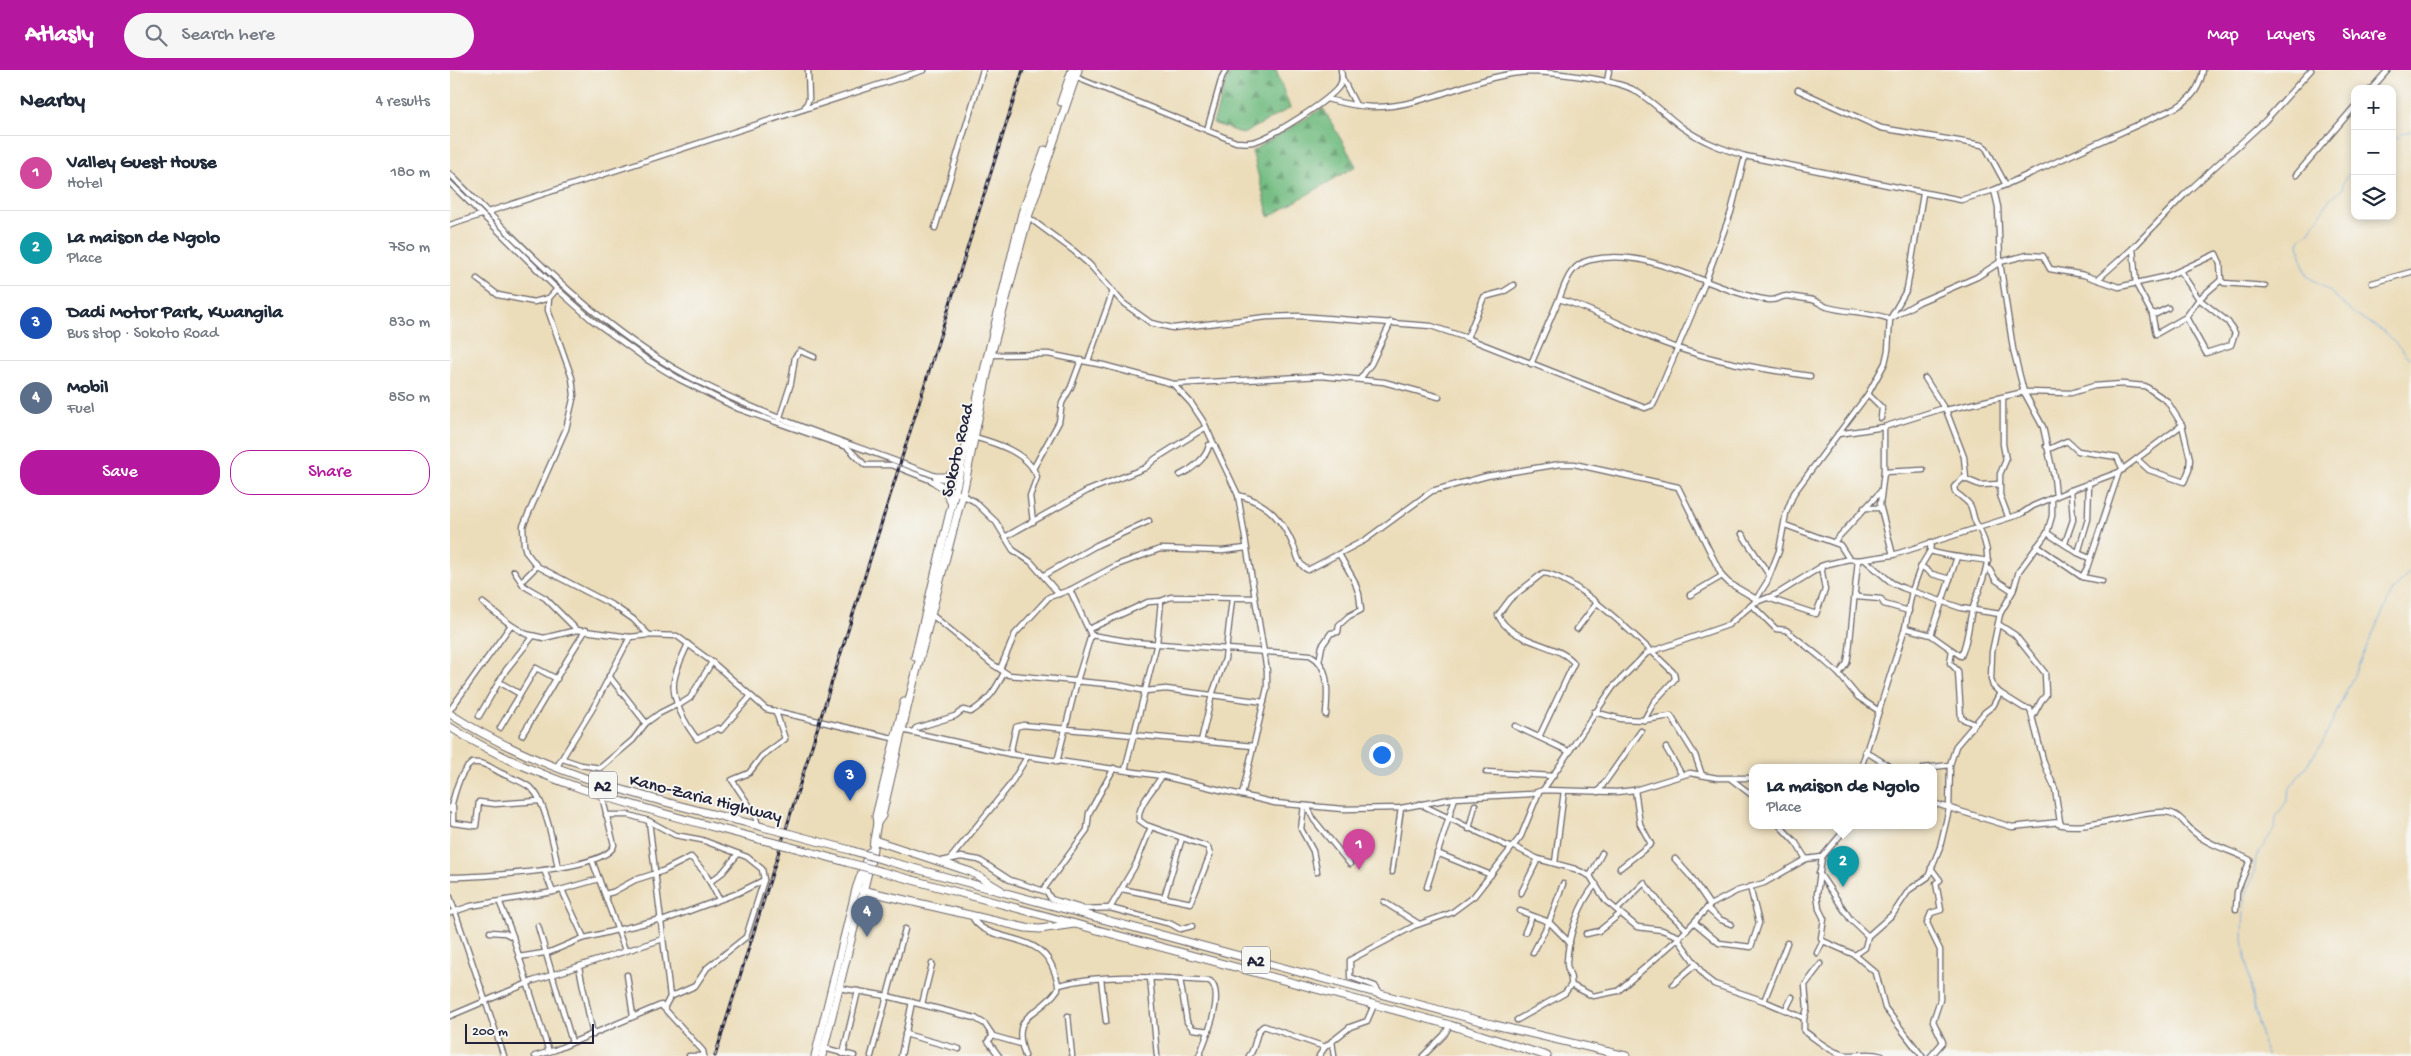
<!DOCTYPE html>
<meta charset="utf-8">
<style>
body{margin:0;font-family:"Gochi Hand",sans-serif;background:#f6f6f7;color:#1f2937}
.controls{position:absolute;right:15px;top:15px;display:grid;overflow:hidden;border-radius:10px;box-shadow:0 2px 8px #0003}
.controls button{width:45px;height:45px;display:grid;place-items:center;padding:0;border:0;border-bottom:1px solid #e0e1e3;background:#fff;color:#1f2937;font:25px sans-serif}
.scale{position:absolute;left:15px;bottom:12px;width:129px;box-sizing:border-box;padding-left:5px;border:2px solid #22223b;border-top:0;font-size:14px;line-height:18px;white-space:nowrap;color:#22223b;-webkit-text-stroke:4px #f6f6f2;paint-order:stroke}
.you{position:absolute;left:931px;top:684px;width:18px;height:18px;margin:-12px;border:4px solid #fff;border-radius:50%;background:#1a73e8;box-shadow:0 0 0 8px #1a73e833}
.badge{display:grid;place-items:center;width:32px;height:32px;border-radius:50%;background:#b5179e;color:#fff;font-size:16px;font-weight:700}
.pin{position:absolute;translate:-50% -41px;filter:drop-shadow(0 1px 2px #0008)}
.pin::after{content:'';position:absolute;top:26px;width:18px;height:15px;background:inherit;clip-path:polygon(0 0,100% 0,50% 100%)}
.popup{position:absolute;left:1299px;top:694px;width:188px;height:65px;box-sizing:border-box;display:grid;place-content:center;border-radius:10px;background:#fff;filter:drop-shadow(0 1px 4px #0005);font-size:16px;white-space:nowrap;color:#747a83}
.popup b{font-size:19px;color:#1f2937}
.popup::after{content:'';position:absolute;left:50%;top:100%;margin-left:-10px;border:10px solid transparent;border-top-color:#fff}
.list{margin:0;padding:0;list-style:none}
h2{display:flex;justify-content:space-between;align-items:center;height:65px;margin:0;padding:0 20px;font-size:21px}
h2 small{font-size:16px;font-weight:400;color:#747a83}
.list li{display:grid;grid-template-columns:32px 1fr auto;gap:15px;align-items:center;box-sizing:border-box;height:75px;padding:0 20px;border-top:1px solid #e0e1e3}
.list b{display:block;font-size:19px;white-space:nowrap}
.list p{margin:0;font-size:16px;white-space:nowrap;color:#747a83}
.list em{font-size:16px;font-style:normal;color:#747a83}
.actions{display:flex;gap:10px;padding:15px 20px}
.actions a{flex:1;padding:11px 0;border:1px solid #b5179e;border-radius:20px;text-align:center;font-size:18px;color:#b5179e}
.actions .main{background:#b5179e;color:#fff}
.icon{flex:none;width:28px;height:28px;fill:none;stroke:currentColor;stroke-width:2;stroke-linecap:round;stroke-linejoin:round}
.map{position:relative;flex:none;width:1961px;height:986px;overflow:hidden}
header{display:flex;align-items:center;gap:30px;box-sizing:border-box;height:70px;padding:0 25px;background:#b5179e;color:#fff}
header strong{font-size:24px}
nav{display:flex;gap:28px;margin-inline-start:auto;font-size:18px}
.search{width:350px;height:45px;background:#f6f6f7;display:flex;align-items:center;gap:12px;box-sizing:border-box;padding:0 18px;border-radius:28px;color:#747a83;font-size:19px}
main{display:flex}
aside{flex:1;background:#fff}
.map>svg:first-child{display:block}
.forest{fill:url(#forest-firs);stroke:#4b705f}
.lines{fill:none;stroke-linecap:round;stroke-linejoin:round}
.stream{stroke:#71ace2;stroke-width:1}
.minor-casing{stroke:#696367;stroke-width:7}
.primary-casing{stroke:#696367;stroke-width:9}
.trunk-casing{stroke:#696367;stroke-width:9}
.minor{stroke:#fff;stroke-width:4.5}
.primary{stroke:#fff;stroke-width:7}
.trunk{stroke:#fff;stroke-width:7}
.rail-casing{stroke:#22223b;stroke-width:3}
.rail{stroke:#f6f6f2;stroke-width:1;stroke-dasharray:4;stroke-linecap:butt}
.trunk-bridge-casing{stroke:#696367;stroke-width:9;stroke-linecap:butt}
.trunk-bridge{stroke:#fff;stroke-width:7}
.labels{text-anchor:middle;stroke-width:4;stroke-linejoin:round;paint-order:stroke}
.shield{fill:#f6f6f2;stroke:#626272;stroke-width:1}
.shield-label{font-size:16px;font-weight:bold;fill:#22223b}
.street-label{font-size:18px;fill:#22223b;stroke:#f6f6f2}
</style>
<header>
<strong>Atlasly</strong>
<div class="search"><svg class="icon" aria-label="search" viewBox="0 0 24 24"><circle cx="10" cy="10" r="6"/><path d="M15 15l6 6"/></svg>Search here</div>
<nav><a>Map</a><a>Layers</a><a>Share</a></nav>
</header>
<main>
<aside>
<h2>Nearby<small>4 results</small></h2>
<ul class="list">
<li><span class="badge" style="background:#d1479c">1</span><div><b>Valley Guest House</b><p>Hotel</p></div><em>180 m</em></li>
<li><span class="badge" style="background:#0f9aa8">2</span><div><b>La maison de Ngolo</b><p>Place</p></div><em>750 m</em></li>
<li><span class="badge" style="background:#1a4fb4">3</span><div><b>Dadi Motor Park, Kwangila</b><p>Bus stop · Sokoto Road</p></div><em>830 m</em></li>
<li><span class="badge" style="background:#5c6f8a">4</span><div><b>Mobil</b><p>Fuel</p></div><em>850 m</em></li>
</ul>
<div class="actions"><a class="main">Save</a><a>Share</a></div>
</aside>
<div class="map">
<svg width="1961" height="986" viewBox="0 0 1961 986">
<defs>
<pattern id="forest-firs" width="22" height="20" patternUnits="userSpaceOnUse" patternTransform="scale(1.25)"><rect width="22" height="20" fill="#74bd83"/><path d="M5 1l3.5 6h-7zM16 11l3.5 6h-7z" fill="#5f996c"/></pattern>
</defs>
<rect width="100%" height="100%" fill="#f6f6f2"/>
<filter id="ink" filterUnits="userSpaceOnUse"><feTurbulence type="fractalNoise" baseFrequency=".02" numOctaves="2"/><feDisplacementMap in="SourceGraphic" scale="10" xChannelSelector="R" yChannelSelector="G"/><feConvolveMatrix kernelMatrix="1 2 1 2 8 2 1 2 1" color-interpolation-filters="sRGB"/></filter>
<filter id="wash" filterUnits="userSpaceOnUse"><feTurbulence type="fractalNoise" baseFrequency=".0096" numOctaves="4" result="noise"/><feDisplacementMap in="SourceGraphic" scale="20" xChannelSelector="R" yChannelSelector="G"/><feGaussianBlur stdDeviation="1.12" result="paint"/><feColorMatrix in="noise" values="0 0 0 0 0 0 0 0 0 0 0 0 0 0 0 0 0 1.4 0 .05"/><feComposite in="paint" operator="in"/></filter>
<g filter="url(#wash)">
<rect width="100%" height="100%" fill="#ecddba"/>
<g class="forest">
<path d="M780,0H826L840,38L793,64L763,53Z"/>
<path d="M873,38L906,96L819,147L802,81Z"/>
</g>
<g class="lines">
<g class="stream">
<path d="M1942,68H1949L1953,63L1961,61"/>
<path d="M1905,100C1898,106 1891,109 1893,119L1880,128L1860,162L1852,167L1849,173L1852,192L1857,206L1876,218L1904,244L1935,262L1961,289"/>
<path d="M1817,986L1803,934L1793,869L1794,830L1804,804L1806,787L1825,758L1826,747L1837,731L1840,718L1872,674L1942,522L1961,500"/>
</g>
</g>
</g>
<g filter="url(#ink)">
<g class="lines">
<g class="minor-casing">
<g id="minor">
<path d="M625,7L786,72C791,72 797,73 802,72C819,69 881,30 890,15C893,10 892,6 891,0"/>
<path d="M892,8L906,35"/>
<path d="M1157,12L1159,0"/>
<path d="M1921,19L1938,0"/>
<path d="M1348,20L1431,58L1532,75L1536,78L1556,115"/>
<path d="M877,29C891,33 906,36 922,37C978,38 1028,2 1085,2C1108,3 1161,9 1182,19C1201,29 1216,46 1233,58C1253,72 1273,79 1295,86L1511,130L1544,120L1727,37C1742,28 1750,18 1753,0"/>
<path d="M354,39L359,29L358,0"/>
<path d="M757,60L772,7L776,0"/>
<path d="M0,104C74,178 145,256 238,306C324,353 419,378 508,415"/>
<path d="M1846,105L1905,36"/>
<path d="M0,113L107,219L142,250L196,289L229,309L289,339L397,377L415,395H442L485,412L524,431L546,452L563,480L581,492L609,524"/>
<path d="M1544,120L1548,137L1550,192L1563,279L1574,322L1593,357L1604,407L1606,426"/>
<path d="M38,142L474,0"/>
<path d="M578,147L624,181L640,195L673,233L701,253L723,258L817,247L849,246L981,256L1017,268L1195,338L1203,335L1206,329L1255,213L1281,142L1295,86"/>
<path d="M0,155L31,145"/>
<path d="M485,158L533,0"/>
<path d="M1683,178L1686,214L1701,242L1706,244L1718,238"/>
<path d="M1730,201L1749,229L1736,247L1756,283L1781,275L1785,263L1778,252L1749,229L1771,210"/>
<path d="M27,209L48,225L84,232L99,228"/>
<path d="M1648,209L1683,178L1734,125L1815,51L1861,0"/>
<path d="M1922,213L1961,202"/>
<path d="M107,219L99,228L98,240L122,308L124,325L116,359L73,456L74,475L76,482L87,496L164,536L183,549L199,565"/>
<path d="M1109,229C1116,212 1120,195 1140,190C1203,176 1258,221 1319,230C1326,231 1331,226 1337,226C1344,227 1357,229 1363,230C1368,232 1372,235 1377,237C1397,243 1420,241 1440,249L1469,232L1527,207L1550,192L1578,185L1593,186L1600,199L1634,205L1669,217L1718,206L1766,184L1770,193L1771,210L1774,213L1815,216"/>
<path d="M1702,244L1706,264L1736,247"/>
<path d="M1017,268L1034,227L1053,222L1064,215"/>
<path d="M541,285L598,284L653,295L723,314L741,333L753,351L788,425L817,601V618L792,725"/>
<path d="M638,291L663,221"/>
<path d="M1081,294L1109,229C1147,240 1182,262 1219,275C1265,292 1312,299 1360,306"/>
<path d="M1475,308L1494,338"/>
<path d="M910,309L921,294L941,252"/>
<path d="M723,314L871,306L934,312L989,327"/>
<path d="M1418,324L1432,338L1431,348"/>
<path d="M1553,328V374L1556,390L1550,404V425L1558,446"/>
<path d="M1496,340L1514,387L1516,409"/>
<path d="M329,350L341,313L345,287L350,281L364,287"/>
<path d="M1434,357V402L1430,435L1443,485"/>
<path d="M1388,364L1434,357L1494,338L1496,340L1574,322L1621,323L1644,316L1672,314L1695,316L1717,331L1732,355L1740,389L1739,400L1734,412L1699,400L1687,389"/>
<path d="M524,367C546,373 579,383 587,407L580,426L583,452"/>
<path d="M1596,376L1599,379L1617,371L1628,381L1667,387L1673,400"/>
<path d="M583,399L609,352L612,333L621,317L631,290"/>
<path d="M1434,402L1473,400"/>
<path d="M730,405C741,400 757,388 759,375H765"/>
<path d="M788,425C817,432 833,450 844,477C848,486 848,495 858,500L915,470L982,421L1037,406L1110,394H1124L1228,417L1272,506L1279,513L1306,529"/>
<path d="M1414,438H1430"/>
<path d="M1335,455L1390,475L1399,489"/>
<path d="M1597,463L1628,483L1639,488"/>
<path d="M1292,464L1319,505"/>
<path d="M555,467L637,421L695,398L705,389L756,357"/>
<path d="M1384,472L1431,421"/>
<path d="M1615,473L1623,450L1621,420"/>
<path d="M1587,476L1632,507L1652,511"/>
<path d="M1480,481C1500,488 1518,487 1538,491"/>
<path d="M1628,483L1638,449L1639,413"/>
<path d="M1415,490L1442,513L1453,518L1511,538L1550,544"/>
<path d="M1471,496L1482,504L1500,509"/>
<path d="M1539,499L1546,510L1563,521"/>
<path d="M64,501L74,516L95,528L127,560"/>
<path d="M594,505L647,475L699,451"/>
<path d="M1632,507L1637,498L1669,402"/>
<path d="M72,511L87,496"/>
<path d="M1240,525L1272,506"/>
<path d="M1406,525L1407,527L1431,529L1434,534L1459,541"/>
<path d="M1318,528L1366,544L1375,520L1371,496"/>
<path d="M1305,531L1317,512L1329,481L1336,443L1344,423L1418,324L1435,293L1438,280L1440,249L1457,219L1473,124"/>
<path d="M33,533L61,555L76,564L94,568L127,560L180,567L199,565L227,566L262,592L316,639L447,669"/>
<path d="M1302,535L1326,559L1336,560L1370,587L1389,604L1408,627L1429,641"/>
<path d="M482,545L542,594L559,605L668,615L695,621L716,619L814,632"/>
<path d="M1548,554L1565,565L1595,603L1596,625L1591,631L1583,646"/>
<path d="M1455,558L1481,565L1502,580L1500,593L1508,601L1511,648L1524,654"/>
<path d="M639,559L698,532L711,531L721,527L804,528"/>
<path d="M1127,559L1146,534"/>
<path d="M641,565L683,572L860,585C882,596 877,626 876,645"/>
<path d="M1481,565L1507,487"/>
<path d="M238,574C233,585 226,598 224,611C221,629 236,655 247,669L268,658L271,660L300,627"/>
<path d="M1502,580L1511,586C1518,571 1518,556 1522,541C1533,504 1548,490 1526,453C1523,448 1523,440 1520,435C1517,431 1509,425 1505,422L1504,417L1513,408L1530,415L1550,414"/>
<path d="M869,592L872,576L881,563L888,562L889,555L899,546L911,540L909,524L904,510L889,484"/>
<path d="M550,599L565,564L599,527L620,520L667,495L710,479L772,481L796,478"/>
<path d="M1389,604L1397,593L1399,581L1408,490"/>
<path d="M159,606L196,653"/>
<path d="M49,612L70,624"/>
<path d="M229,635L240,628L262,592"/>
<path d="M0,640L61,555"/>
<path d="M1144,642L1171,649L1194,650L1221,646L1245,685L1252,705"/>
<path d="M29,646L56,600L83,566"/>
<path d="M1065,656L1120,682"/>
<path d="M50,658L86,598L107,609"/>
<path d="M452,660L560,684L712,706L825,733L893,739L951,738L1005,728L1081,724L1093,720L1167,722L1185,720L1240,703L1267,708H1303"/>
<path d="M463,662L466,658L505,646L513,640L521,642C539,630 544,622 554,603"/>
<path d="M72,665C95,630 113,594 136,560"/>
<path d="M1089,667L1124,593C1109,573 1061,574 1048,545L1060,529L1093,503C1126,505 1199,579 1224,603L1225,609L1204,632L1194,650"/>
<path d="M751,671L762,625L775,589L782,529"/>
<path d="M1216,678L1232,705"/>
<path d="M1415,681L1442,698"/>
<path d="M560,684L566,657L573,655L803,676"/>
<path d="M113,689L131,695L150,698L183,670L196,653L210,643L228,634"/>
<path d="M607,692L627,611L641,565L620,520"/>
<path d="M106,698L143,638L180,567"/>
<path d="M1411,698L1455,558L1462,521L1471,496L1480,481L1481,472"/>
<path d="M1474,698L1500,695"/>
<path d="M675,700L707,573L711,531"/>
<path d="M1036,702L1103,706"/>
<path d="M1281,709L1303,726"/>
<path d="M1093,720L1163,617L1197,583L1278,555L1304,533L1327,524L1374,495L1399,489L1408,490L1443,485L1571,444L1583,436L1621,420L1669,402L1732,355"/>
<path d="M1148,722L1191,661"/>
<path d="M1483,733L1562,757L1610,752L1605,719L1594,693L1580,639L1574,638L1550,623L1543,616L1541,609L1542,582L1550,544L1563,521L1569,501L1597,463L1602,446V428"/>
<path d="M970,734L1061,778"/>
<path d="M854,736L851,759L863,781L867,802"/>
<path d="M857,736L864,750L900,794"/>
<path d="M3,737V753L26,756L29,732L45,734L89,731"/>
<path d="M0,740C5,725 8,703 22,693C33,691 41,698 51,703C61,708 73,711 82,719C95,730 105,780 108,798"/>
<path d="M156,745H179L199,751L225,765L252,770L297,787L312,799L314,810L296,867L257,898L245,916L220,927"/>
<path d="M199,751L220,927L214,938"/>
<path d="M1608,754C1638,762 1683,741 1715,742C1731,743 1734,755 1745,763C1760,776 1783,781 1800,790L1787,822L1786,839"/>
<path d="M308,756L305,744L282,710L299,703L312,686L335,669L326,642"/>
<path d="M1330,756L1346,773L1356,789"/>
<path d="M1019,759L1025,735"/>
<path d="M1063,776L1088,789L1125,799L1140,806L1156,831L1187,857L1212,860L1230,867"/>
<path d="M987,783L1041,805"/>
<path d="M500,789L560,715L577,687"/>
<path d="M1225,789L1241,807L1260,835"/>
<path d="M142,790L175,880"/>
<path d="M492,791L511,787L529,790L560,810L597,822L601,829L634,839L660,838L721,854L730,859L742,856"/>
<path d="M1105,793L1114,721"/>
<path d="M1170,798L1201,774L1190,754L1185,720"/>
<path d="M94,800L103,822"/>
<path d="M942,802L951,738"/>
<path d="M1369,803L1401,850L1418,866"/>
<path d="M1140,806L1152,783"/>
<path d="M0,807C26,807 157,801 164,775L152,726"/>
<path d="M260,812L273,802L288,784"/>
<path d="M1113,814L1099,852L1120,873"/>
<path d="M977,817L1005,728"/>
<path d="M672,819L741,833L760,785L758,777L696,755L689,750C687,735 705,718 712,706"/>
<path d="M112,820L134,868"/>
<path d="M593,820L637,760L639,743L664,698"/>
<path d="M1071,823L1088,789"/>
<path d="M155,824L163,822L185,810L213,801L241,787L255,803L269,829"/>
<path d="M0,827L54,986"/>
<path d="M714,828L732,768"/>
<path d="M934,832L969,854"/>
<path d="M50,833L63,866"/>
<path d="M660,838L686,794L701,757"/>
<path d="M1257,838L1269,849L1281,854"/>
<path d="M1167,840L1194,813L1213,837L1237,860"/>
<path d="M1070,841L1099,852L1083,883"/>
<path d="M0,843L21,836L103,822L149,809"/>
<path d="M522,846C533,874 587,860 602,896C605,903 609,912 608,919C588,949 559,941 575,986"/>
<path d="M212,851L288,823L314,810"/>
<path d="M1245,853L1269,873L1301,877L1309,853L1300,817"/>
<path d="M88,856L122,972"/>
<path d="M40,862L55,863L63,867L99,982"/>
<path d="M1075,862L1082,846"/>
<path d="M1136,864L1149,861L1170,844"/>
<path d="M1228,869L1255,907L1264,914L1314,931L1354,948"/>
<path d="M1373,871L1405,885L1426,903L1435,938L1472,986"/>
<path d="M1367,883L1373,871L1371,868L1374,849L1369,839L1367,824L1372,787L1398,756"/>
<path d="M1405,885L1415,878L1418,866L1443,844L1459,820L1478,807L1490,777L1499,739L1500,695L1506,676L1535,642L1543,636L1550,623"/>
<path d="M69,887L100,882L131,869L211,849"/>
<path d="M1371,894L1355,915L1357,939L1354,948V961C1367,970 1381,983 1396,985C1409,986 1417,981 1432,986"/>
<path d="M129,897L143,965"/>
<path d="M177,905L183,946"/>
<path d="M700,907L707,986"/>
<path d="M651,909L656,951"/>
<path d="M730,909L737,952L743,959L759,961"/>
<path d="M1223,914L1246,894"/>
<path d="M609,915C657,902 711,908 760,911C776,924 755,970 749,986"/>
<path d="M1121,915L1143,926L1168,921L1230,867L1260,835L1287,821L1314,813L1356,789L1372,787"/>
<path d="M389,918L437,926L525,948L535,954L543,966L571,974"/>
<path d="M930,924L925,916L900,907V890L964,856L1001,843L1024,826L1071,766L1089,722"/>
<path d="M1314,931L1337,873"/>
<path d="M472,934L482,894"/>
<path d="M1336,939L1342,927"/>
<path d="M0,946L83,911L213,869"/>
<path d="M618,946L622,986"/>
<path d="M1067,950L1115,923L1121,915C1123,906 1116,900 1117,892C1118,867 1129,833 1146,814"/>
<path d="M455,964L509,979"/>
<path d="M543,966L538,971L549,986"/>
<path d="M882,971L884,986"/>
<path d="M374,978L404,986"/>
<path d="M393,984L408,921"/>
<path d="M85,986L105,980L211,935L253,981L254,986"/>
<path d="M239,986H252"/>
<path d="M421,986L455,859"/>
<path d="M451,986L462,932"/>
<path d="M799,986C807,977 804,961 814,956L875,977"/>
<path d="M869,986L875,977L900,957L917,951L924,935"/>
<path d="M973,986L994,965L1000,955"/>
<path d="M1481,986L1493,972L1483,951L1490,930V880L1477,853L1481,843L1491,840L1486,813L1490,810L1481,798"/>
</g>
</g>
<g class="primary-casing">
<g id="primary">
<path d="M611,32L622,0"/>
<path d="M487,407H496L511,399"/>
<path d="M485,412L494,418L502,434"/>
<path d="M465,587L572,143L595,80"/>
<path d="M427,753L426,746L454,632"/>
<path d="M424,770L427,753L432,746L459,630L514,418L541,285L578,147L628,0"/>
</g>
</g>
<g class="trunk-casing">
<g id="trunk">
<path d="M0,644C102,709 202,728 317,758"/>
<path d="M0,657C96,718 205,741 313,770"/>
<path d="M341,764L400,780"/>
<path d="M338,776L396,792"/>
<path d="M437,791L1045,955L1176,986"/>
<path d="M433,802L1000,955L1097,986"/>
<path d="M412,820L576,858L590,859L624,854"/>
<path d="M365,986L406,819L419,782"/>
<path d="M372,986L422,786L424,770L521,802L551,820"/>
</g>
</g>
<use href="#minor" class="minor"/>
<use href="#primary" class="primary"/>
<use href="#trunk" class="trunk"/>
<g class="rail-casing">
<path id="rail" d="M265,986L573,0"/>
</g>
<use href="#rail" class="rail"/>
<g class="trunk-bridge-casing">
<g id="trunk-bridge">
<path d="M317,758L341,764"/>
<path d="M313,770L338,776"/>
<path d="M400,780L437,791"/>
<path d="M396,792L433,802"/>
</g>
</g>
<use href="#trunk-bridge" class="trunk-bridge"/>
</g>
</g>
<g class="labels">
<g class="shield">
<rect x="139" y="701.5" width="28" height="27" rx="4"/>
<rect x="792" y="876.5" width="28" height="27" rx="4"/>
</g>
<g class="shield-label">
<text x="153" y="721">A2</text>
<text x="806" y="896">A2</text>
</g>
<g class="street-label">
<text transform="translate(506 380) rotate(-77)" y="6">Sokoto Road</text>
<text transform="translate(256 727) rotate(14)" y="6">Kano-Zaria Highway</text>
</g>
</g>
</svg>
<div class="controls">
<button>+</button>
<button>−</button>
<button><svg class="icon" aria-label="layers" viewBox="0 0 24 24"><path d="M12 4l9 5-9 5-9-5zM3 14l9 5 9-5"/></svg></button>
</div>
<div class="scale">200 m</div>
<div class="you"></div>
<div class="pin badge" style="left:909px;top:800px;background:#d1479c">1</div>
<div class="pin badge" style="left:1393px;top:817px;background:#0f9aa8">2</div>
<div class="popup"><b>La maison de Ngolo</b>Place</div>
<div class="pin badge" style="left:400px;top:731px;background:#1a4fb4">3</div>
<div class="pin badge" style="left:417px;top:867px;background:#5c6f8a">4</div>
</div>
</main>
